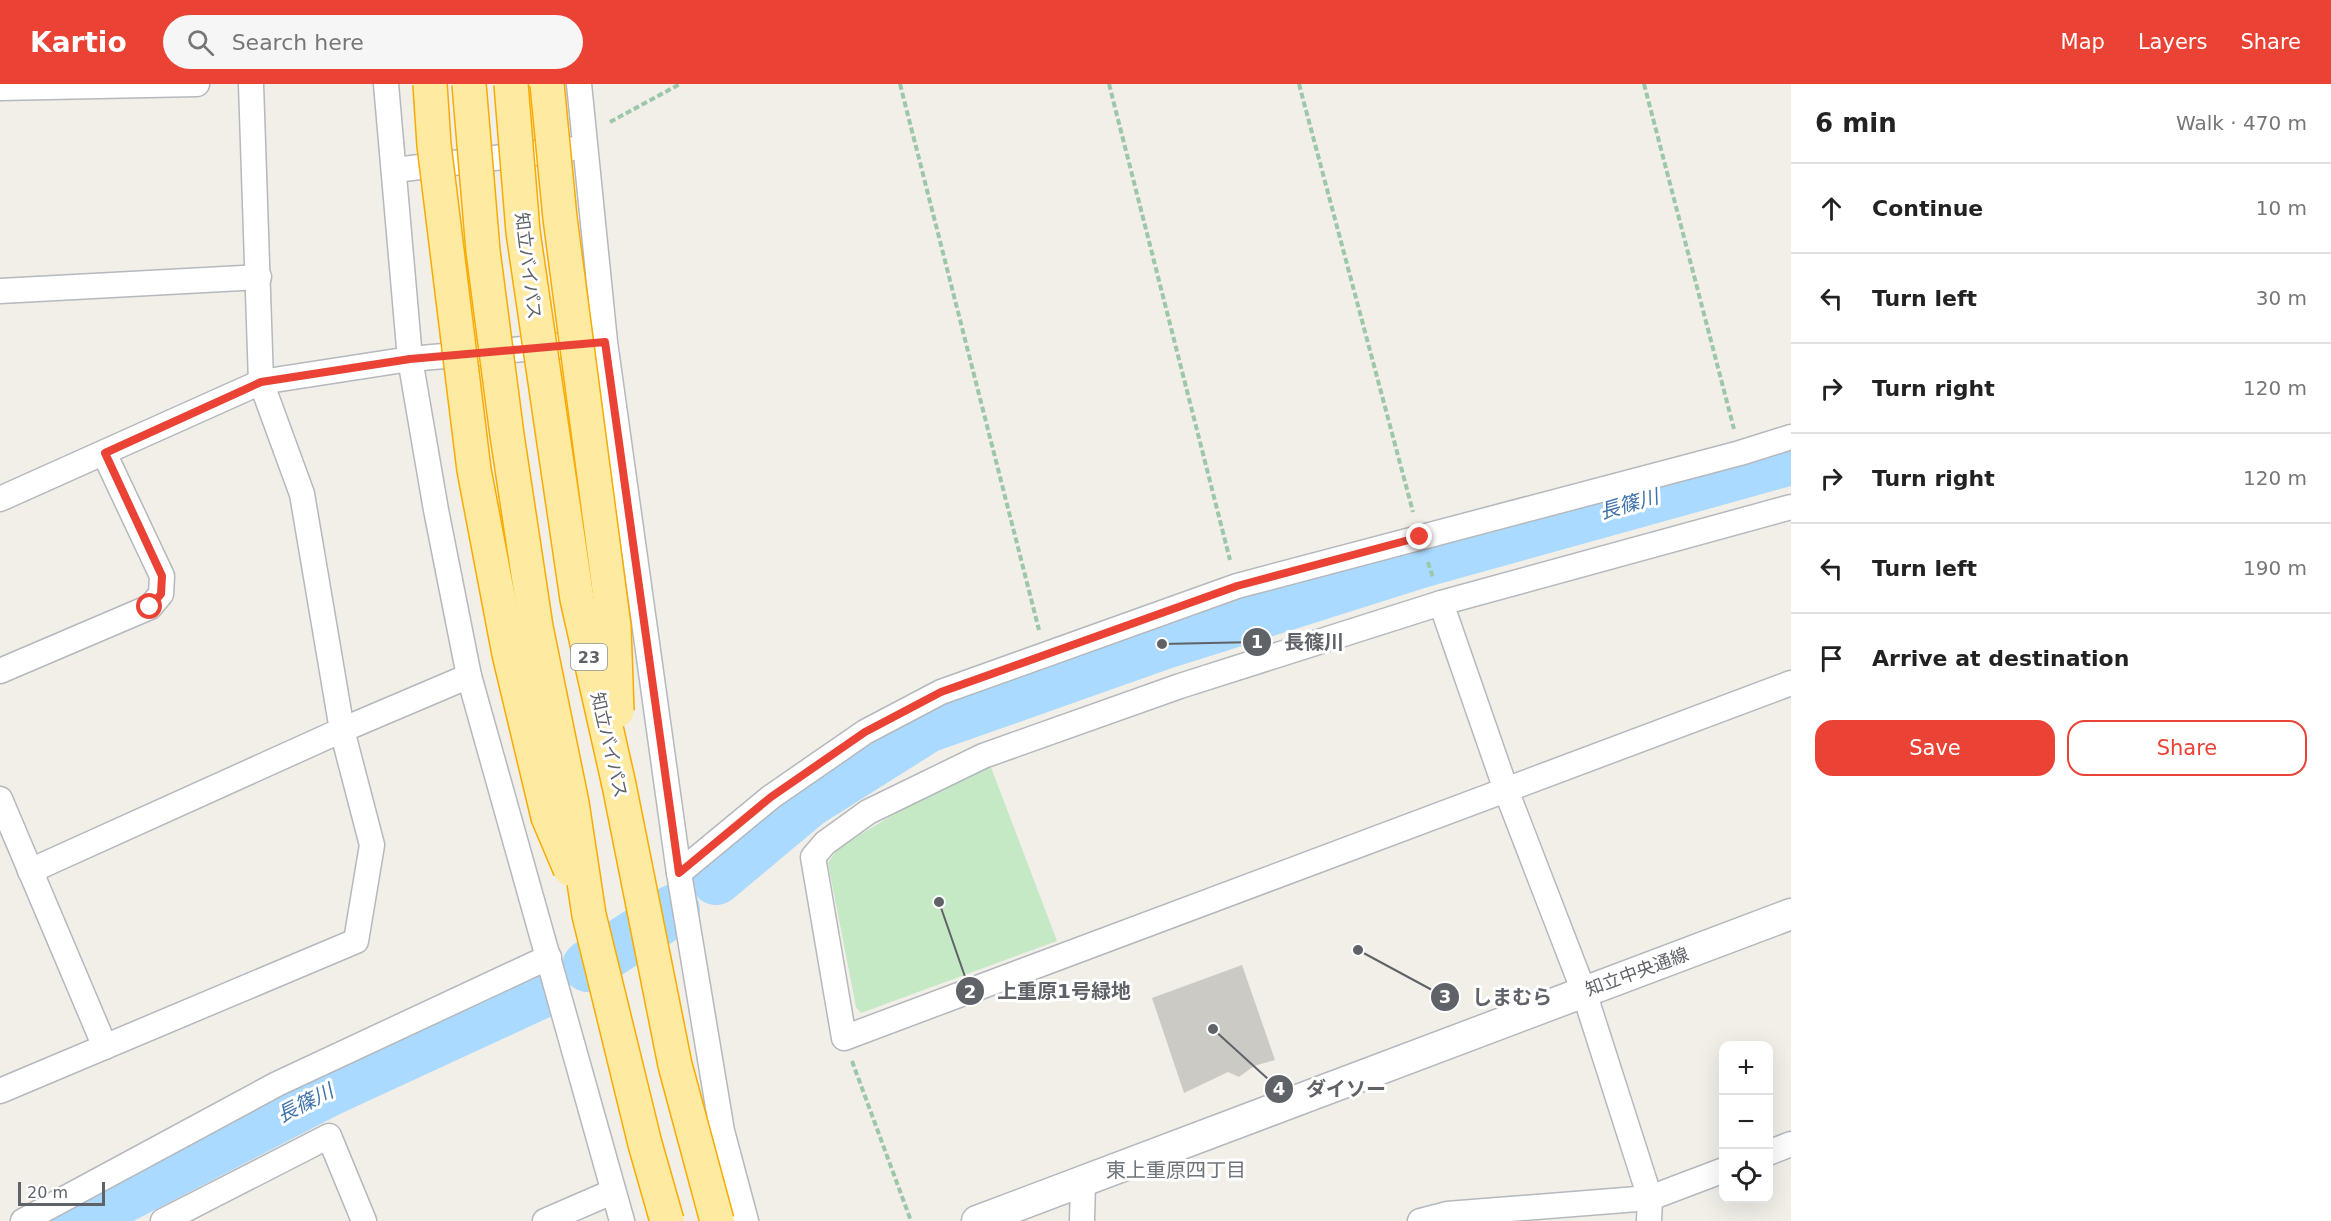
<!DOCTYPE html>
<meta charset="utf-8">
<style>
body{margin:0;font-family:"DejaVu Sans","Noto Sans JP",sans-serif;background:#f6f6f6;color:#222}
.controls{position:absolute;right:18px;bottom:18px;display:grid;overflow:hidden;border-radius:12px;box-shadow:0 6px 24px #0002}
.controls button{width:54px;height:54px;display:grid;place-items:center;padding:0;border:0;border-bottom:2px solid #e0e0e0;background:#fff;color:#222;font:30px sans-serif}
.scale{position:absolute;left:18px;bottom:15px;width:87px;box-sizing:border-box;padding-left:6px;border:3px solid #5f6368;border-top:0;font-size:16px;line-height:21px;white-space:nowrap;color:#5f6368;-webkit-text-stroke:4px #fff;paint-order:stroke}
.stop{position:absolute;width:18px;height:18px;margin:-14px;border:4px solid #ea4335;border-radius:50%;background:#fff}
.stop.end{background:#ea4335;border-color:#fff;box-shadow:0 2px 6px #0008}
.list{margin:0;padding:0;list-style:none}
h2{display:flex;justify-content:space-between;align-items:center;height:78px;margin:0;padding:0 24px;font-size:26px}
h2 small{font-size:20px;font-weight:400;color:#767676}
.list li{display:grid;grid-template-columns:39px 1fr auto;gap:18px;align-items:center;box-sizing:border-box;height:90px;padding:0 24px;border-top:2px solid #e0e0e0}
.list b{display:block;font-size:22px;white-space:nowrap}
.list em{font-size:20px;font-style:normal;color:#767676}
.actions{display:flex;gap:12px;padding:18px 24px}
.actions a{flex:1;padding:14px 0;border:2px solid #ea4335;border-radius:18px;text-align:center;font-size:21px;color:#ea4335}
.actions .main{background:#ea4335;color:#fff}
.icon{flex:none;width:33px;height:33px;fill:none;stroke:currentColor;stroke-width:2;stroke-linecap:round;stroke-linejoin:round}
.map{position:relative;flex:none;width:1791px;height:1137px;overflow:hidden}
header{display:flex;align-items:center;gap:36px;box-sizing:border-box;height:84px;padding:0 30px;background:#ea4335;color:#fff}
header strong{font-size:28px}
nav{display:flex;gap:33px;margin-inline-start:auto;font-size:21px}
.search{width:420px;height:54px;background:#f6f6f6;display:flex;align-items:center;gap:15px;box-sizing:border-box;padding:0 21px;border-radius:33px;color:#767676;font-size:22px}
main{display:flex}
aside{flex:1;background:#fff}
.map>svg:first-child{display:block}
.green{fill:#c5e8c5}
.lines{fill:none;stroke-linecap:round;stroke-linejoin:round}
.river{stroke:#aadaff;stroke-width:52}
.building{fill:#cccac5}
.minor-casing{stroke:#b5b8bc;stroke-width:27}
.tertiary-casing{stroke:#b5b8bc;stroke-width:33}
.path{stroke:#9cc7a9;stroke-width:4;stroke-dasharray:6 3;stroke-linecap:butt}
.minor{stroke:#fff;stroke-width:24}
.tertiary{stroke:#fff;stroke-width:30}
.trunk-bridge-casing{stroke:#f9ab00;stroke-width:36;stroke-linecap:butt}
.trunk-bridge{stroke:#feeaa1;stroke-width:33}
.route{stroke:#ea4335;stroke-width:8}
.labels{text-anchor:middle;stroke-width:6;stroke-linejoin:round;paint-order:stroke}
.shield{fill:#fff;stroke:#8f9295;stroke-width:1.5}
.shield-label{font-size:16px;font-weight:bold;fill:#5f6368}
.street-label{font-size:18px;fill:#5f6368;stroke:#fff}
.water-label{font-size:20px;font-style:italic;fill:#4174aa;stroke:#fff}
.neighbourhood-label{font-size:20px;fill:#70757a;stroke:#fff}
.leader{fill:none;stroke:#5f6368;stroke-width:2}
.callout-dot{fill:#5f6368;stroke:#fff;stroke-width:2}
.mark-label{font-size:18px;text-anchor:middle;font-weight:bold;fill:#fff}
.callout-label{font-size:20px;text-anchor:middle;font-weight:bold;fill:#5f6368;stroke:#fff;stroke-width:6;stroke-linejoin:round;paint-order:stroke}
</style>
<header>
<strong>Kartio</strong>
<div class="search"><svg class="icon" aria-label="search" viewBox="0 0 24 24"><circle cx="10" cy="10" r="6"/><path d="M15 15l6 6"/></svg>Search here</div>
<nav><a>Map</a><a>Layers</a><a>Share</a></nav>
</header>
<main>
<div class="map">
<svg width="1791" height="1137" viewBox="0 0 1791 1137">
<rect width="100%" height="100%" fill="#f1efe8"/>
<path class="green" d="M989,678L1057,857L861,929L856,923L828,779L838,764L886,735Z"/>
<g class="lines">
<g class="river">
<path d="M716,795L808,718L927,643L1162,560L1421,478L1791,375"/>
<path d="M588,882L674,826"/>
<path d="M77,1137L328,1007L538,910"/>
</g>
</g>
<path class="building" d="M1242,881L1275,976L1254,982L1239,993L1228,988L1184,1009L1152,914Z"/>
<g class="lines">
<g class="minor-casing">
<g id="minor">
<path d="M386,0L410,275L436,426L469,592L622,1137"/>
<path d="M579,0L605,258L679,789L722,1047L746,1137"/>
<path d="M0,4L197,0"/>
<path d="M395,86L569,65"/>
<path d="M0,207L259,193"/>
<path d="M0,415L261,298L410,275L591,259"/>
<path d="M1791,423L1441,519L1180,602L983,672L868,728L825,759L813,773L844,954L1791,599"/>
<path d="M1441,519L1506,706L1584,908L1650,1114L1649,1137"/>
<path d="M0,587L150,523L161,510L162,492L104,369"/>
<path d="M0,715L105,963"/>
<path d="M30,787L342,646L469,592"/>
<path d="M679,789L771,713L865,648L941,608L1237,502L1740,369L1791,353"/>
<path d="M0,1007L356,857L372,761L342,646L302,410L261,298L251,0"/>
<path d="M1768,1069L1791,1060"/>
<path d="M23,1137L277,1000L549,873"/>
<path d="M163,1137L329,1052L364,1137"/>
<path d="M545,1137L612,1108"/>
<path d="M1082,1137L1083,1098"/>
<path d="M1420,1137L1447,1130L1650,1114L1724,1086"/>
</g>
</g>
<g class="tertiary-casing">
<path id="tertiary" d="M977,1137L1791,830"/>
</g>
<g class="path">
<path d="M900,0L1039,546"/>
<path d="M1109,0L1230,476"/>
<path d="M1299,0L1413,428"/>
<path d="M1644,0L1734,345"/>
<path d="M610,38L680,0"/>
<path d="M1428,478L1433,494"/>
<path d="M852,977L911,1137"/>
</g>
<use href="#minor" class="minor"/>
<use href="#tertiary" class="tertiary"/>
<g class="trunk-bridge-casing">
<g id="trunk-bridge">
<path d="M430,0L434,61L474,386L509,570L548,733L570,785"/>
<path d="M469,0L483,167L507,351L536,543L572,719L589,831L645,1060L667,1137"/>
<path d="M511,0L523,148L577,515L619,701L675,981L717,1137"/>
<path d="M547,0L560,134L614,543L617,627"/>
</g>
</g>
<use href="#trunk-bridge" class="trunk-bridge"/>
</g>
<g class="lines">
<path class="route" d="M150,523L161,510L162,492L105,369L261,298L410,275L605,258L679,789L771,713L865,648L941,608L1237,502L1420,453"/>
</g>
<g class="labels">
<rect class="shield" x="571" y="560" width="36" height="26" rx="4.5"/>
<g class="shield-label">
<text x="589" y="579">23</text>
</g>
<g class="street-label">
<text transform="translate(528 182) rotate(83)" y="6">知立バイパス</text>
<text transform="translate(609 661) rotate(77)" y="6">知立バイパス</text>
<text transform="translate(1637 888) rotate(-20)" y="6">知立中央通線</text>
</g>
<g class="water-label">
<text transform="translate(1629 420) rotate(-16)" y="7">長篠川</text>
<text transform="translate(305 1019) rotate(-27)" y="7">長篠川</text>
</g>
<g class="neighbourhood-label">
<text x="1176" y="1093">東上重原四丁目</text>
</g>
</g>
<path class="leader" d="M1162 560L1257 558M939 818L970 907M1358 866L1445 913M1213 945L1279 1005"/>
<g class="callout-dot">
<circle cx="1162" cy="560" r="6"/>
<circle cx="939" cy="818" r="6"/>
<circle cx="1358" cy="866" r="6"/>
<circle cx="1213" cy="945" r="6"/>
<circle cx="1257" cy="558" r="15"/>
<circle cx="970" cy="907" r="15"/>
<circle cx="1445" cy="913" r="15"/>
<circle cx="1279" cy="1005" r="15"/>
</g>
<g class="mark-label">
<text x="1257" y="564">1</text>
<text x="970" y="914">2</text>
<text x="1445" y="919">3</text>
<text x="1279" y="1011">4</text>
</g>
<g class="callout-label">
<text x="1314" y="565">長篠川</text>
<text x="1064" y="914">上重原1号緑地</text>
<text x="1512" y="920">しまむら</text>
<text x="1346" y="1012">ダイソー</text>
</g>
</svg>
<div class="controls">
<button>+</button>
<button>−</button>
<button><svg class="icon" aria-label="locate" viewBox="0 0 24 24"><circle cx="12" cy="12" r="6"/><path d="M12 2v4M12 18v4M2 12h4M18 12h4"/></svg></button>
</div>
<div class="scale">20 m</div>
<div class="stop" style="left:150px;top:523px"></div>
<div class="stop end" style="left:1420px;top:453px"></div>
</div>
<aside>
<h2>6 min<small>Walk · 470 m</small></h2>
<ul class="list">
<li><svg class="icon" aria-label="ahead" viewBox="0 0 24 24"><path d="M12 20V5M6 11l6-6 6 6"/></svg><div><b>Continue</b></div><em>10 m</em></li>
<li><svg class="icon" aria-label="left" viewBox="0 0 24 24"><path d="M17 20v-9H6M10 6l-5 5 5 5"/></svg><div><b>Turn left</b></div><em>30 m</em></li>
<li><svg class="icon" aria-label="right" viewBox="0 0 24 24"><path d="M7 20v-9h11M14 6l5 5-5 5"/></svg><div><b>Turn right</b></div><em>120 m</em></li>
<li><svg class="icon" aria-label="right" viewBox="0 0 24 24"><path d="M7 20v-9h11M14 6l5 5-5 5"/></svg><div><b>Turn right</b></div><em>120 m</em></li>
<li><svg class="icon" aria-label="left" viewBox="0 0 24 24"><path d="M17 20v-9H6M10 6l-5 5 5 5"/></svg><div><b>Turn left</b></div><em>190 m</em></li>
<li><svg class="icon" aria-label="arrive" viewBox="0 0 24 24"><path d="M6 21V4h12l-3 4 3 4H6"/></svg><div><b>Arrive at destination</b></div></li>
</ul>
<div class="actions"><a class="main">Save</a><a>Share</a></div>
</aside>
</main>
